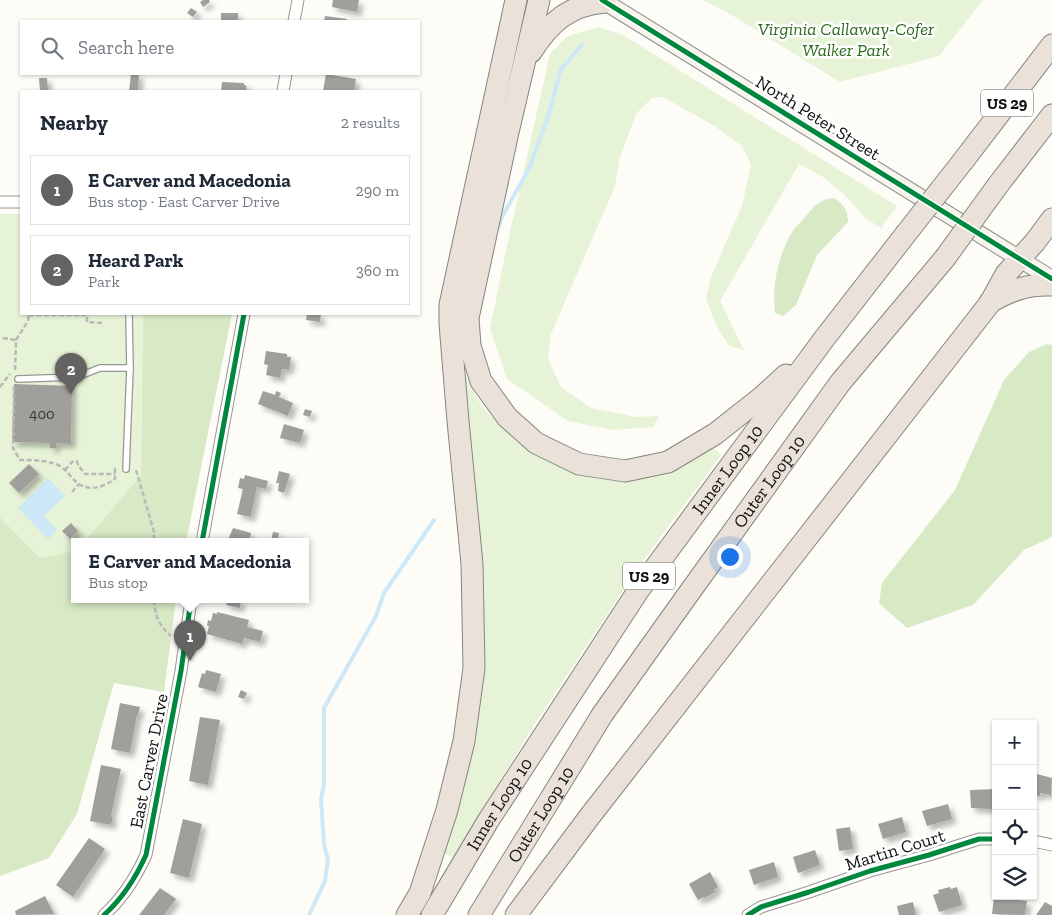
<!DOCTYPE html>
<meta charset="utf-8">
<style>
body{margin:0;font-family:"Zilla Slab",serif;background:#f2f2f3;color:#1f2937}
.controls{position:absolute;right:15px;bottom:15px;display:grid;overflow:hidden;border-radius:0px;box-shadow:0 1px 4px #0004}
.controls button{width:45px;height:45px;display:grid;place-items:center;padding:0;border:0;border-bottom:1px solid #e0e1e3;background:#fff;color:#1f2937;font:25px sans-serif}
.you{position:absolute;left:729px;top:556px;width:18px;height:18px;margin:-12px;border:4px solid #fff;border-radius:50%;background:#1a73e8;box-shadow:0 0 0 8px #1a73e833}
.badge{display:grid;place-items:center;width:32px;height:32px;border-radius:50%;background:#646362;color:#fff;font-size:16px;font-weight:700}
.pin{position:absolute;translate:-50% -41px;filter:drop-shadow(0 1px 2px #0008)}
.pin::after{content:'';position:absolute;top:26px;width:18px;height:15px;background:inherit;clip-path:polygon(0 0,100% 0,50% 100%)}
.popup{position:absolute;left:71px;top:538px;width:238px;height:65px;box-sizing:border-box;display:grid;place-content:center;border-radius:0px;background:#fff;filter:drop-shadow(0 1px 4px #0005);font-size:16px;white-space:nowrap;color:#747a83}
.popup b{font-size:19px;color:#1f2937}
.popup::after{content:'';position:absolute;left:50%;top:100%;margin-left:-10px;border:10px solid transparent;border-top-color:#fff}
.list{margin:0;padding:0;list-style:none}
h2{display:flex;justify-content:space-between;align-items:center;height:65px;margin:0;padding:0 20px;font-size:21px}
h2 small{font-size:16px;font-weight:400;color:#747a83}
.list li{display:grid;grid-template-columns:32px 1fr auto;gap:15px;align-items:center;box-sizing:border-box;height:70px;margin:0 10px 10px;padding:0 10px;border:1px solid #e0e1e3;border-radius:0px}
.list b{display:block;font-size:19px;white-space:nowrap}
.list p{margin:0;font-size:16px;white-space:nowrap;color:#747a83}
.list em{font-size:16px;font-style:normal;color:#747a83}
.icon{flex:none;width:28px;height:28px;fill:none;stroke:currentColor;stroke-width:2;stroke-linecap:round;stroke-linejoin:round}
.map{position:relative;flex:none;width:1052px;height:915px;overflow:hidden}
.search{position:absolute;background:#fff;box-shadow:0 1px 4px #0004;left:20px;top:20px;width:400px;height:55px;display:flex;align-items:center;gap:12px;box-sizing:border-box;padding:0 18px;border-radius:0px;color:#747a83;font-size:19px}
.panel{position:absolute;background:#fff;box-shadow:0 1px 4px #0004;left:20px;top:90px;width:400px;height:225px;border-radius:0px}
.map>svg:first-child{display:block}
.green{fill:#e7f3d7}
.forest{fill:#d8eac5}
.water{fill:#cde8f7}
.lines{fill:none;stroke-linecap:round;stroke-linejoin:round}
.stream{stroke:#cde8f7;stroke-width:4}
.building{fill:#a19f9c;filter:url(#shadow)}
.lane-casing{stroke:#979795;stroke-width:8}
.street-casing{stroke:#979795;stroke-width:13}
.secondary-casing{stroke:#8e8d8b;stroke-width:18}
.highway-casing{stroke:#858482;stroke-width:23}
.path{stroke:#b9b9b8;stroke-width:2.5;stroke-dasharray:5 2.5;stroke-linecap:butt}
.lane{stroke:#fffffe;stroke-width:5.5}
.street{stroke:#fffffe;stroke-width:11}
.secondary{stroke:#f6f4eb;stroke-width:16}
.highway{stroke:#eae1d8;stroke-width:21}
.highway-bridge-casing{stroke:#858482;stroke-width:23;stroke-linecap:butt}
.highway-bridge{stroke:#eae1d8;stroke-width:21}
.cycleway-casing{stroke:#fff;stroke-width:8}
.cycleway{stroke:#00873e;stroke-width:5}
.labels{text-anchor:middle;stroke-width:5;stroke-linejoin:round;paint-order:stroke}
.number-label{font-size:15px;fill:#353434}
.shield{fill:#fff;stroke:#585858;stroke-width:1}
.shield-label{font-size:16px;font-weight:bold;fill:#111}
.park-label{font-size:18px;font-style:italic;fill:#2f6b1f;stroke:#fff}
.street-label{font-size:18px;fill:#111;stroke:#fff}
</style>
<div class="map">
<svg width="1052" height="915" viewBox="0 0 1052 915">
<defs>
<filter id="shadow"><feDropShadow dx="4.5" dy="4.5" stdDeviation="2.5" flood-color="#0004"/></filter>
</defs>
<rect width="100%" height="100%" fill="#fdfcf7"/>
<g class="green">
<path d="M703,0H983L939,56L840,82L730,14Z"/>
<path d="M598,27L623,35L897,206L881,228L864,217L844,194L823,177L799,164L720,301L744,350L729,346L717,327L706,299L710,279L742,206L751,165L742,146L713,125L663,97L652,98L636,114L619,160L615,186L551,334L548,359L561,387L591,408L636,417L659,416L653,427L613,430L568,421L507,379L490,329L506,250L550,54L568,36Z"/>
<path d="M0,214H21V314H143L141,475L84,542H75V551L40,558L0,517Z"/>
<path d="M462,367C472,388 479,408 499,423L588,474L711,445L721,455L640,565L532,728L453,858L442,852L472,744Z"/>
</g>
<g class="forest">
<path d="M834,198C844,205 848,210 848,222L817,255L796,305L783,316L775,313C772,287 777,258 791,234C794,228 801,222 806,216C814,206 820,199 834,198Z"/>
<path d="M143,314H232L186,542H84L141,475Z"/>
<path d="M1047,344L1052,345V537L1024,550L973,605L907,628L879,603L882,583L955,490L1004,380L1029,352Z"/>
<path d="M0,517L40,558L75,551V600H176L164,692L114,683L77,814L49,858L0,876Z"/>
</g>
<path class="water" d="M48,478L65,496L44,516L57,530L48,539L18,508Z"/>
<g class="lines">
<g class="stream">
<path d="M498,228L503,215L529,169L548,117L561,69L582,45"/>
<path d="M309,915L325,881L328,860L324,844L321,799L324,784V708L376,616L384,593L434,520"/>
</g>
</g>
<g class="building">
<path d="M203,0H209L210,2L203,7L200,2Z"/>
<path d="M333,0H359L357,12L332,7Z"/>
<path d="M191,8L197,12L193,17L187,13Z"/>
<rect x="221" y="13" width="17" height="8"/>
<path d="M325,16L347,19V21H324Z"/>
<path d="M131,74H139L138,91H129Z"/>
<path d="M326,74L356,79L354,91L346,90V91H323Z"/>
<path d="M39,78H47L48,91H40Z"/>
<path d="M222,82L244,83V85H246V91H221Z"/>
<path d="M307,314H321L320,322L306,320Z"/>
<path d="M266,351L287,354V357H291L289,370L282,369L280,378L266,375L268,365L264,364Z"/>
<path d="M14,384L72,386L71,444L56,443V448H50V443L12,442Z"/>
<path d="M263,391L275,395L276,391L281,393L279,397L293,403L288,416L258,404Z"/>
<path d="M305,409L312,411L310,417L303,415Z"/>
<path d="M284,424L304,430L300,443L280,438Z"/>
<path d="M29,464L39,474L19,493L9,483Z"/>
<path d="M279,471L290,474L284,493L278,491L279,483H276Z"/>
<path d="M245,475L268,481L266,489L257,487L251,517L237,514L243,489L238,488L240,478L244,479Z"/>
<path d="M71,523L78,531L70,539L62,531Z"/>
<path d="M233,528L251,533L249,542H227Z"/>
<path d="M273,532L279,533L277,542L271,541Z"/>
<path d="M224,600H241L240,608L226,605L227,603L223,602Z"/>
<path d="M217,612L249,620L247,627L263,631L260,642L244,638L242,644L207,634L209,626H207L208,620L211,621L213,613L217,614Z"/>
<path d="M206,670L221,674L216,692L198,687L202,673L205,674Z"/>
<path d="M241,690L247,693L244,699L238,697Z"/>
<path d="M120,703L140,707L138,715H137L130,753L111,749Z"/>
<path d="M200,717L220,720L208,785L189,781Z"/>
<path d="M101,765L121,769L111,816L113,817L111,825L90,821Z"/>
<path d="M1033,773L1052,778L1051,795L1040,793V796L1033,795Z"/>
<path d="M996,789V807H992V809L971,808L970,790Z"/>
<path d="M948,804L952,819L927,826L922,811Z"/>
<path d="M902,817L906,832L883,839L878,824Z"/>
<path d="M183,819L202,824L189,878L170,873Z"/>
<path d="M850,827L853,849L839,851L836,829Z"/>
<path d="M89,838L105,849L73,897L56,885Z"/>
<path d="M815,850L820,865L798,873L793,857Z"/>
<path d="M774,862L778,877L754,885L749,870Z"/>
<path d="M710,872L718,887L714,890L715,892L704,898L703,897L698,900L689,884Z"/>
<path d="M950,887L951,889L957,887L962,905L939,912L933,895L939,893L938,890Z"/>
<path d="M160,888L176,899L164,915H139Z"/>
<path d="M45,896L54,914L16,915L15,911Z"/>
<path d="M994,897L1027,901L1025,915L992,914Z"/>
<path d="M913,902L916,915H899L897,906Z"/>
<path d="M1045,902L1052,906V915H1036Z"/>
</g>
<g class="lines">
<g class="lane-casing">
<g id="lane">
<path d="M18,379L77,377L100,368H130"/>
<path d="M126,469L130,368L129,314"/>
</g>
</g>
<g class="street-casing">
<g id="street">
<path d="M294,21L298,0"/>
<path d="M283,91L286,74"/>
<path d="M0,202H21"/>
<path d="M202,542L244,314"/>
<path d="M1033,841L1052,845"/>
<path d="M104,915C122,899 136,877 146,855L181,671L191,600"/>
<path d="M748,915L761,907L809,892L870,871L929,855L979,839H996"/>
</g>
</g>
<g class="secondary-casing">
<path id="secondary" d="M602,0L1052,279"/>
</g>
<g class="highway-casing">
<g id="highway">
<path d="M539,0L508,132L468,318L470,346L481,381L507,417L536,443L579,464L625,471L668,462L715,434L762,397L786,375"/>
<path d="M531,52C550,22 569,5 605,2"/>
<path d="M963,161L1052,45"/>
<path d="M998,185L1052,115"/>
<path d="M990,302C1012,290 1027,284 1052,285"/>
<path d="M407,915L420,893L447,810L464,741L474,668L472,564L458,421L450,324V305L516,0"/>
<path id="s1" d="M432,915L488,821L638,591L824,339L905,235"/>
<path id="s2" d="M479,915L602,715L684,600L840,383L945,258"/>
<path d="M516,915L590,816L990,303L1006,274L1035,242L1052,219"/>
</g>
</g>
<g class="path">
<path d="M29,315H87V322L103,323"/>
<path d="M3,338L16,340"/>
<path d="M15,370L16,340L28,321L29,314"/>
<path d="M14,386L13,448L20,460C33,460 45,460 58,465C67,469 71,479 79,484C91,492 105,486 115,479V469H117"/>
<path d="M0,387L10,374"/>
<path d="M65,470L72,462L77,461L78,465L85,474H115"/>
<path d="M136,470L154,532V542"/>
<path d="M72,492L79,484"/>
<path d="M154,600C155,616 159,626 171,636"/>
</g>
<use href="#lane" class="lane"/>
<use href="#street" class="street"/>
<use href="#secondary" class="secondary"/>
<use href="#highway" class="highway"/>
<g class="highway-bridge-casing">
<g id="highway-bridge">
<path d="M905,235L963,161"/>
<path d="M945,258L998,185"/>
</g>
</g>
<use href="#highway-bridge" class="highway-bridge"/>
<g class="cycleway-casing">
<g id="cycleway">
<path d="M602,0L1052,279"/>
<path d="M202,542L244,314"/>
<path d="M104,915C122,899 136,877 146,855L181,671L191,600"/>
<path d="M748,915L761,907L809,892L870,871L929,855L979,839H996"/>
</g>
</g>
<use href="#cycleway" class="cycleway"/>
</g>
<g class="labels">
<g class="number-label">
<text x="42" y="419">400</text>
</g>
<g class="shield">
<rect x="981" y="89.5" width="52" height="27" rx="4"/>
<rect x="623" y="562.5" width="52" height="27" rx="4"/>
</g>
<g class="shield-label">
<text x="1007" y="109">US 29</text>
<text x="649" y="582">US 29</text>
</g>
<g class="park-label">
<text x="846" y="35">Virginia Callaway-Cofer<tspan x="846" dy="21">Walker Park</tspan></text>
</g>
<g class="street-label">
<text transform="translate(818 118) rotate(32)" y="6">North Peter Street</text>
<text dy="6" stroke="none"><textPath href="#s1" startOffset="535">Inner Loop 10</textPath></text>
<text dy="6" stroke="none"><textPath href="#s2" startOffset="522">Outer Loop 10</textPath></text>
<text transform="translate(149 761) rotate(-79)" y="6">East Carver Drive</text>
<text dy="6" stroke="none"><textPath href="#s1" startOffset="130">Inner Loop 10</textPath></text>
<text dy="6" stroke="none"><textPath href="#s2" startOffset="118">Outer Loop 10</textPath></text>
<text transform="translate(895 850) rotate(-17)" y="6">Martin Court</text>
</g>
</g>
</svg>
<div class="controls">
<button>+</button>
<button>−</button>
<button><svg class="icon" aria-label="locate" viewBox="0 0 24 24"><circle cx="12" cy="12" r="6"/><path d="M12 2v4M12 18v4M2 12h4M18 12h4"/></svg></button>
<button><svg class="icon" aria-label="layers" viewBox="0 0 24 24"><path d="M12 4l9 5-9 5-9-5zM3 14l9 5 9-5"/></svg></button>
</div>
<div class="you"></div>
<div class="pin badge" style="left:190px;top:661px">1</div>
<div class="popup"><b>E Carver and Macedonia</b>Bus stop</div>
<div class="pin badge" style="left:71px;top:394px">2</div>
<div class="search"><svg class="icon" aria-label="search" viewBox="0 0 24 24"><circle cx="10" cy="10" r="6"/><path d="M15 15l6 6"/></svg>Search here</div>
<section class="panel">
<h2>Nearby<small>2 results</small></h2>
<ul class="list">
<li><span class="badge">1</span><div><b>E Carver and Macedonia</b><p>Bus stop · East Carver Drive</p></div><em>290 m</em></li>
<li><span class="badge">2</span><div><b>Heard Park</b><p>Park</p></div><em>360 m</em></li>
</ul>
</section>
</div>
